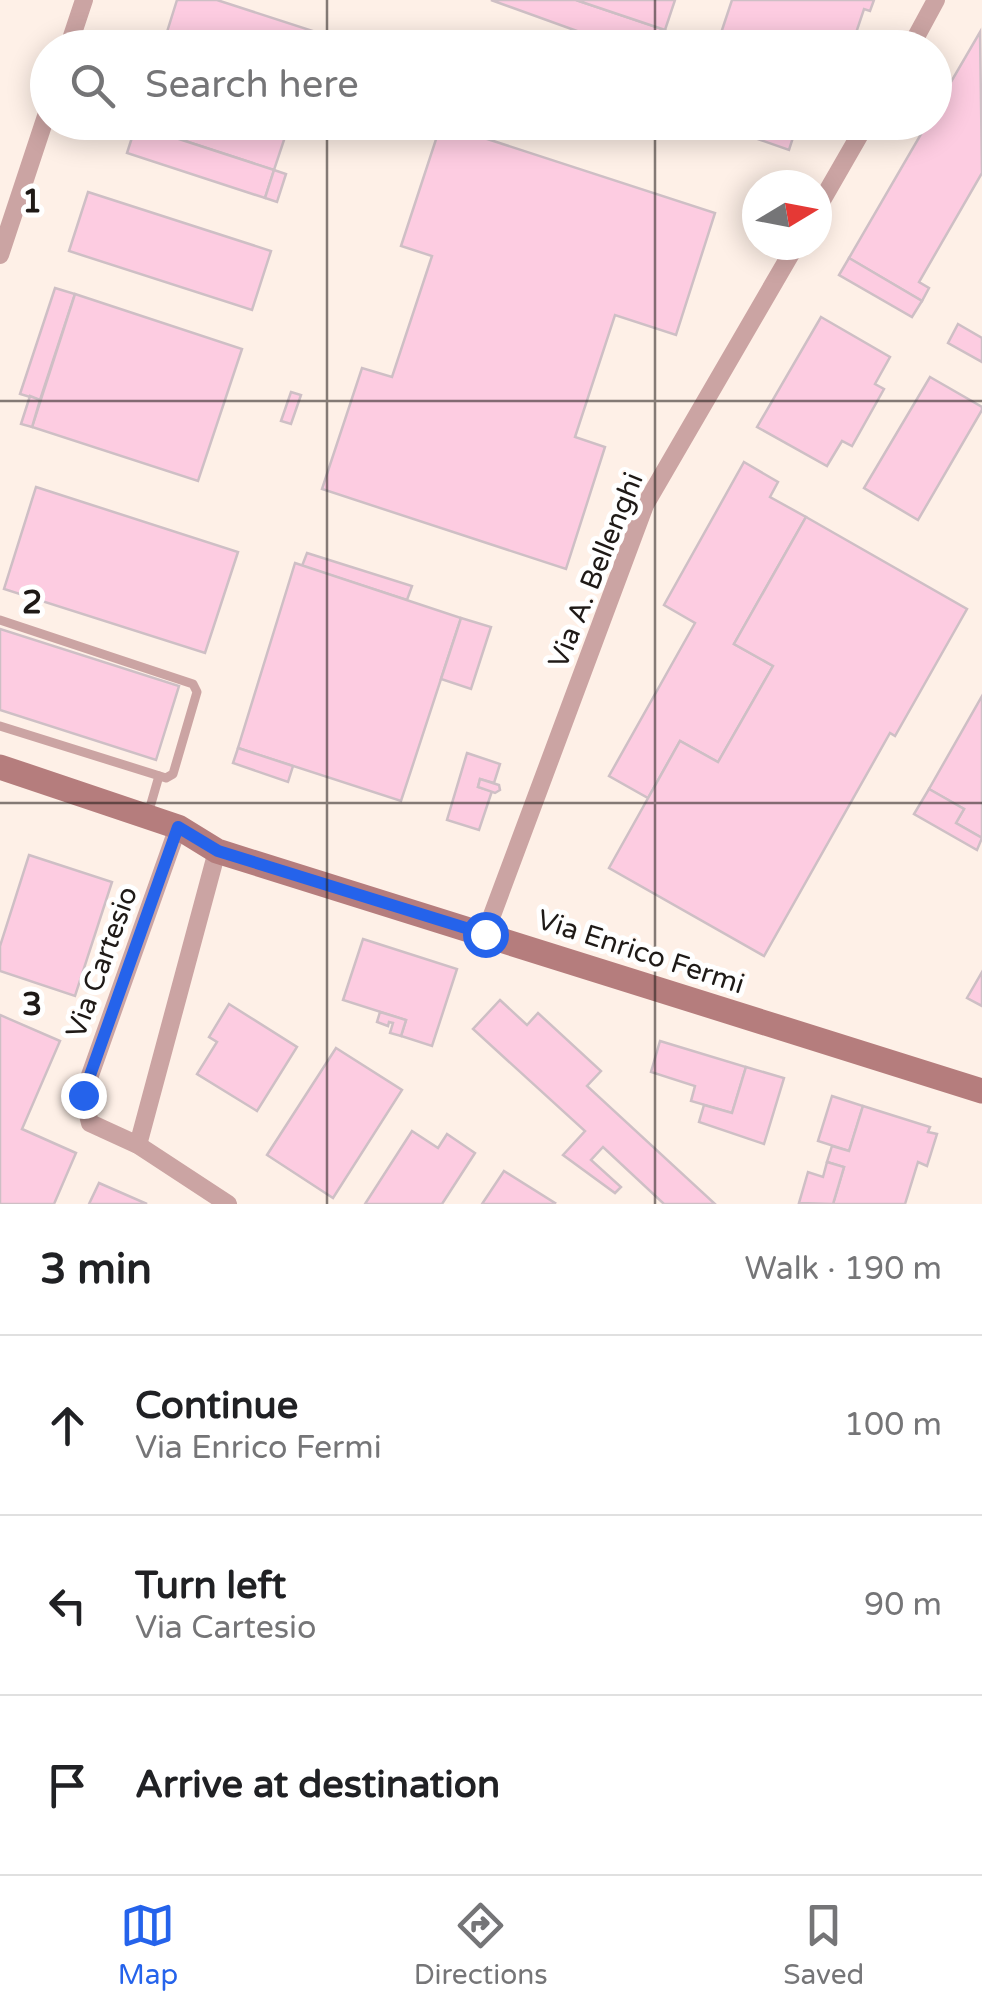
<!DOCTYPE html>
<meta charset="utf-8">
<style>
body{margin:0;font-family:"Varela Round",sans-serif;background:#f6f6f6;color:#202124}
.compass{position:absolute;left:742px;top:170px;width:90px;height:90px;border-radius:50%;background:#fff;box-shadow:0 5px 25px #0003;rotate:80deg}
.stop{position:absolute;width:30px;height:30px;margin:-22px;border:8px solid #2563eb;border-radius:50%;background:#fff}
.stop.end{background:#2563eb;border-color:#fff;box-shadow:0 2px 10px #0008}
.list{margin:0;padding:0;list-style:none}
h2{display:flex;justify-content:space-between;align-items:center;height:130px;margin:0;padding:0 40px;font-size:42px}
h2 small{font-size:32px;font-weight:400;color:#757577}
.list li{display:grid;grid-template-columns:65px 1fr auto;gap:30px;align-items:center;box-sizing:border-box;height:180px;padding:0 40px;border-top:2px solid #e0e0e0}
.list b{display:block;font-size:38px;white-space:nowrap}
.list p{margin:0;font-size:32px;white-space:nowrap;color:#757577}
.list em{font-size:32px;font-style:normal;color:#757577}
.icon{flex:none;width:55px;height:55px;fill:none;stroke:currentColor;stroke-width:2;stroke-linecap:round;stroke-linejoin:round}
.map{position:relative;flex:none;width:982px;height:1204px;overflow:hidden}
.search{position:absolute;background:#fff;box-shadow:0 5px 25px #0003;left:30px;right:30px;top:30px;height:110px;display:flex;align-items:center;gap:25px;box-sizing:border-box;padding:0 35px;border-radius:55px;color:#757577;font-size:38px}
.sheet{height:670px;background:#fff}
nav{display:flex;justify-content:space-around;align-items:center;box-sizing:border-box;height:140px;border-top:2px solid #e0e0e0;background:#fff;font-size:28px;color:#757577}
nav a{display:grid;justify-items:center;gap:5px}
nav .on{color:#2563eb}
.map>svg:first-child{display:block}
.building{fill:#fdcce1;stroke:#cebfc5;stroke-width:2.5}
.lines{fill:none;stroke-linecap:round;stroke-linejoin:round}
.lane{stroke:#cba4a3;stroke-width:9}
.street{stroke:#cba4a3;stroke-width:18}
.secondary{stroke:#b57d7d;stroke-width:25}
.route{stroke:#2563eb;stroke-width:12}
.grid{fill:none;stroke:#1f1a17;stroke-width:2.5;stroke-opacity:0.55}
.labels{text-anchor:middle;stroke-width:10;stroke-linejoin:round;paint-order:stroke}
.street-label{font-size:28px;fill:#1f1a17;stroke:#fff}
.grid-label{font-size:32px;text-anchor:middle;font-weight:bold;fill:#1f1a17;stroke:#fff;stroke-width:10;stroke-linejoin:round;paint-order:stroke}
</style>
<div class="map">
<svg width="982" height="1204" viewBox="0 0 982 1204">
<rect width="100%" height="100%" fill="#fef0e7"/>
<g class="building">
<path d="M177,0H217L319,33L314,48H162Z"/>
<path d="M491,0H576L665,30L659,48H624Z"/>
<path d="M576,0H675L665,30Z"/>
<path d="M732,0H874L870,11L864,9L854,39L848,37L844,48H716Z"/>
<path d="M980,32L982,173L919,282L929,288L922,301L849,258L928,122H934V111Z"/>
<path d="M137,122H290L274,170L136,125Z"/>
<path d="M709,122H798L789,150Z"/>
<path d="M441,124L715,213L676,335L615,315L575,437L605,447L566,569L322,489L362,368L392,377L432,256L401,246Z"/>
<path d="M136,125L274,170L265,198L127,153Z"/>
<path d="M274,170L286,174L277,202L265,198Z"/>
<path d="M88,192L271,251L252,310L69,251Z"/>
<path d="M849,258L922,301L912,317L839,275Z"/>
<path d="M55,288L75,294L40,400L20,394Z"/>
<path d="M75,294L242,349L198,481L32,427Z"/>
<path d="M821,317L890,357L875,384L884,389L852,446L842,441L827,466L757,427Z"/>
<path d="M958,324L982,338V362L948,343Z"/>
<path d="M930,377L982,407V410L918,520L864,488Z"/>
<path d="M291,392L301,395L291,424L281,421Z"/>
<path d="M30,396L40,400L32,427L21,424Z"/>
<path d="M744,462L778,482L770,497L806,517L734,644L773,666L718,762L680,741L648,798L609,776L695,623L664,605Z"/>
<path d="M36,487L238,552L205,653L4,589Z"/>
<path d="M806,517L967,609L895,736L890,733L764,956L609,868L680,741L718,762L773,666L734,644Z"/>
<path d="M307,553L412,586L407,600L302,566Z"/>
<path d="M295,563L461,618L401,801L238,748Z"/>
<path d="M461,618L491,627L471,689L441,679Z"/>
<path d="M0,629L179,686L156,760L0,710Z"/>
<path d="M982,696V838L956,823L964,809L929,789Z"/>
<path d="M238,748L293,766L288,782L233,763Z"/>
<path d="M467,753L500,764L494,783L480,779L478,787L492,791L479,830L447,820Z"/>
<path d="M480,779L499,785L500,790L495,793L478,787Z"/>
<path d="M929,789L964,809L956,823L982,838L977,850L914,814Z"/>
<path d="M29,855L112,882L75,996L0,971V946Z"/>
<path d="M363,939L457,969L432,1046L401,1036L406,1020L343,1000Z"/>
<path d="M982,972V1006L967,998Z"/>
<path d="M500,1000L527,1025L538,1013L601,1071L587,1086L715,1204H664L603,1147L591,1160L621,1187L615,1193L563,1155L585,1131L473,1029Z"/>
<path d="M229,1004L297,1047L257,1111L197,1074L217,1042L209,1037Z"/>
<path d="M380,1012L406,1020L401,1036L390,1033L393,1023L389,1022L388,1026L377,1022Z"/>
<path d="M0,1015L60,1041L22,1129L76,1153L54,1204H0Z"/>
<path d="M660,1041L746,1067L732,1113L691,1101L695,1086L651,1072Z"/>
<path d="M336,1048L402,1090L333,1198L267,1155Z"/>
<path d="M746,1067L784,1078L764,1144L699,1122L704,1105L732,1113Z"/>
<path d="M832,1096L863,1106L849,1151L818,1141Z"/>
<path d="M863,1106L930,1127L928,1132L937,1134L927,1166L918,1162L905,1204H833L844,1167L827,1162L832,1146L849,1151Z"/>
<path d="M412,1131L438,1148L447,1134L475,1153L442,1204H365Z"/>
<path d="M827,1162L844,1167L833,1204L799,1203L808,1172L823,1177Z"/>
<path d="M504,1171L555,1203L554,1204H482Z"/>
<path d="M99,1183L147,1204H89Z"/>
</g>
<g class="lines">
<g class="lane">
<path d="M0,620L193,684L197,692L173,774L166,778L0,726"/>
<path d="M148,814L159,776"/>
</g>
<g class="street">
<path d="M68,48L84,0"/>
<path d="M910,48L936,0"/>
<path d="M817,209L867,122"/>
<path d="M0,255L48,110"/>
<path d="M178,827L83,1095L90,1123L138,1145L228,1204"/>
<path d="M485,934L645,505L796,245"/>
<path d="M138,1145L217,851"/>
</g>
<path class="secondary" d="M0,767L178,827L217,851L982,1091"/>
</g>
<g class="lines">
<path class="route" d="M83,1095L178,827L218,851L485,934"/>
</g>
<path class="grid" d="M327,0V48M655,0V48M327,122V1204M655,122V1204M0,401H982M0,803H982"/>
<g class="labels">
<g class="street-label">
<text transform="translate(595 570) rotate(-68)" y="10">Via A. Bellenghi</text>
<text transform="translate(641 951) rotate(18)" y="10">Via Enrico Fermi</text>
<text transform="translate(101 962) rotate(-70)" y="10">Via Cartesio</text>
</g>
</g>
<g class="grid-label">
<text x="32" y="212">1</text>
<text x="32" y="613">2</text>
<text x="32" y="1015">3</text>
</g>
</svg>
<svg class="compass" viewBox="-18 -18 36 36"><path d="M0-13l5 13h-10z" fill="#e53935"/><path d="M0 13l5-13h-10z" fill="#757577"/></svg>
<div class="stop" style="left:485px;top:934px"></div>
<div class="stop end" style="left:83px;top:1095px"></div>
<div class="search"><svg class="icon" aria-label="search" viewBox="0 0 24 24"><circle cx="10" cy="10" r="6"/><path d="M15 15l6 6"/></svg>Search here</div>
</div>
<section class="sheet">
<h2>3 min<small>Walk · 190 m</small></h2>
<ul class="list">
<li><svg class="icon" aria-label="ahead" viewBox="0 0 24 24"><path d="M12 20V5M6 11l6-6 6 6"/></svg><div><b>Continue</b><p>Via Enrico Fermi</p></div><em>100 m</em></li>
<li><svg class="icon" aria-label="left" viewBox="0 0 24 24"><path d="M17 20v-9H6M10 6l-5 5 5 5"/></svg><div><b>Turn left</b><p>Via Cartesio</p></div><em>90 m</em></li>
<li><svg class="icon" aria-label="arrive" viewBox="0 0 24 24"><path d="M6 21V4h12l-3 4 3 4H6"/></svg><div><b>Arrive at destination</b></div></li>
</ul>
</section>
<nav>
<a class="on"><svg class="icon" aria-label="map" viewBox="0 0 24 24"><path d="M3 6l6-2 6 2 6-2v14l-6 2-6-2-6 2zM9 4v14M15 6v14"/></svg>Map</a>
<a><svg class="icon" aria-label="directions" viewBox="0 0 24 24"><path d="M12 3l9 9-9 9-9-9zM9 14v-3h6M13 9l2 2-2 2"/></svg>Directions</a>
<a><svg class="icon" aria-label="saved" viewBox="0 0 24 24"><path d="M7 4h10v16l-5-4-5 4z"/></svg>Saved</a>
</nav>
